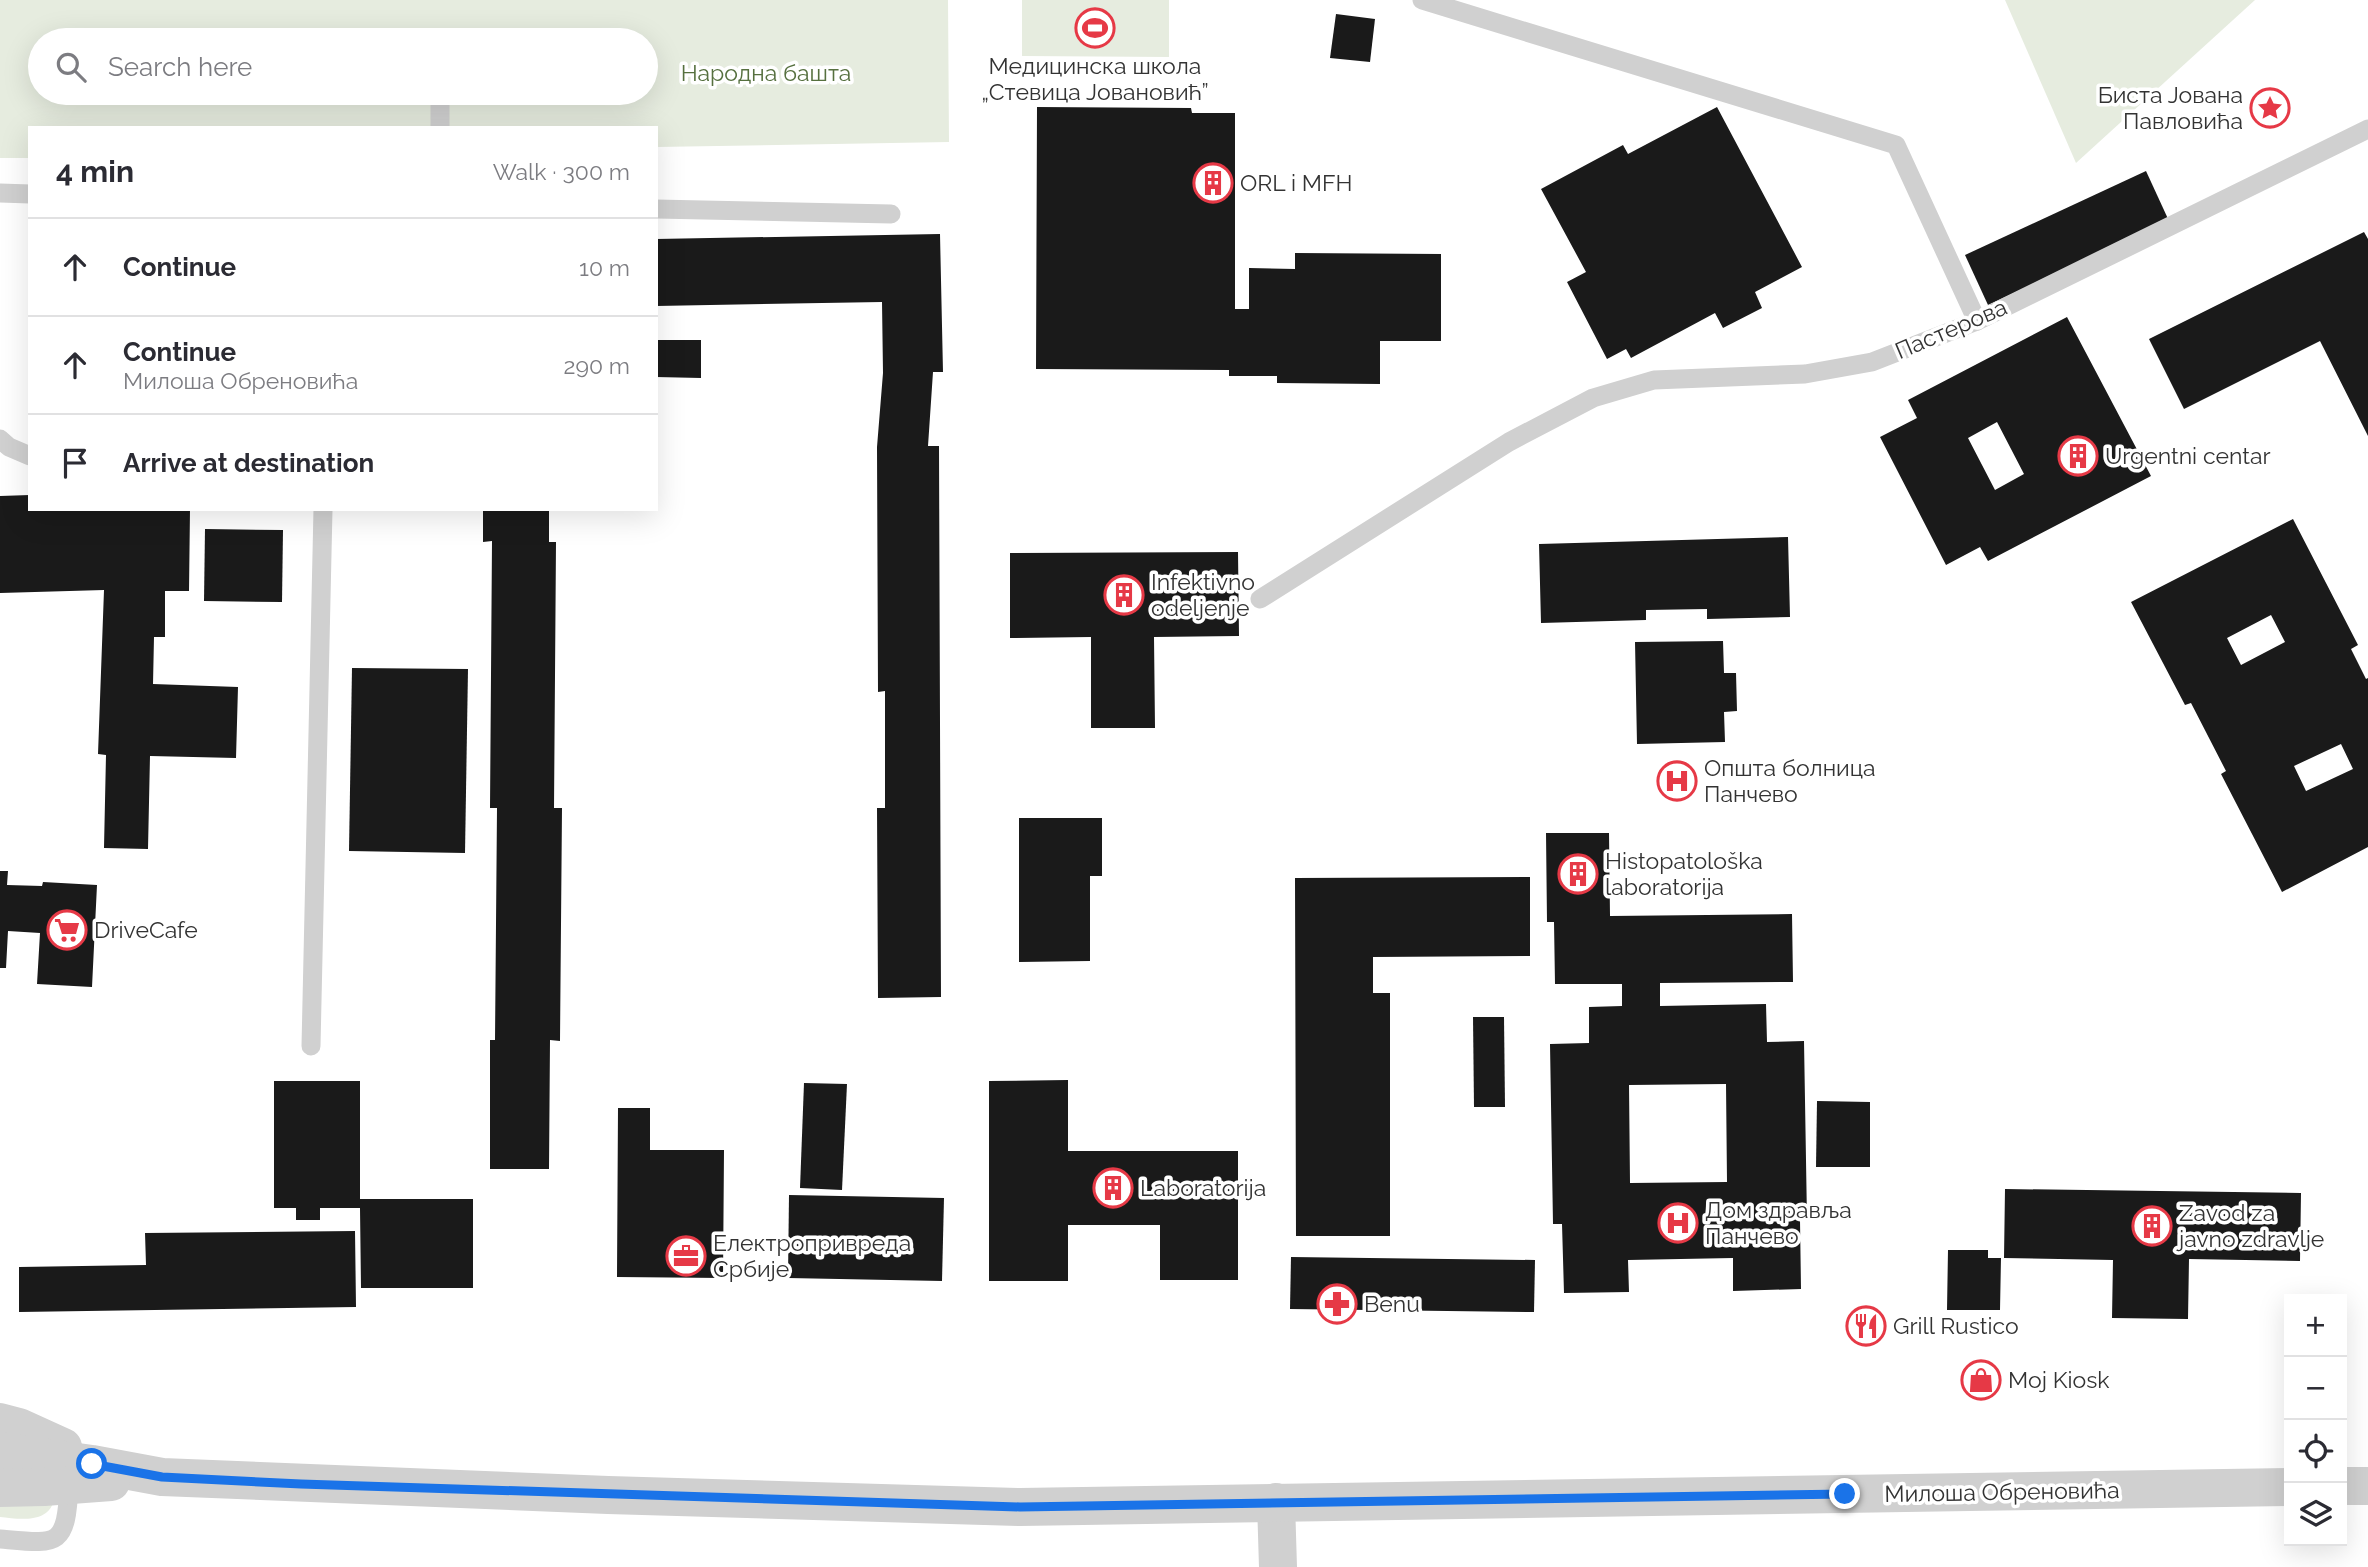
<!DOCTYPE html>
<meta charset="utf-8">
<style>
body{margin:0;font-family:Raleway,sans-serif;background:#f2f2f3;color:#2b2b33}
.controls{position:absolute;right:21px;bottom:21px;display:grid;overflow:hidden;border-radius:0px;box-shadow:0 7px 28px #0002}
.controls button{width:63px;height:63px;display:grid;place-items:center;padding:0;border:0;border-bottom:2px solid #e1e1e2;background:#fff;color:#2b2b33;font:35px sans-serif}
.stop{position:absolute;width:21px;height:21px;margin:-16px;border:5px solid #1a73e8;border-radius:50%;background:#fff}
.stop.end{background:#1a73e8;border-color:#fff;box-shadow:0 2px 7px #0008}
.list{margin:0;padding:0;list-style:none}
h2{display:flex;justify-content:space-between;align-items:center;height:91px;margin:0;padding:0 28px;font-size:30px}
h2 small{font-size:23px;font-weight:400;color:#7c7c81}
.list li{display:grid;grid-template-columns:46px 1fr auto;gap:21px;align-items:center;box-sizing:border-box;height:98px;padding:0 28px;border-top:2px solid #e1e1e2}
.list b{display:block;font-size:26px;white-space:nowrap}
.list p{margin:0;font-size:23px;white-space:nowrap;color:#7c7c81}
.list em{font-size:23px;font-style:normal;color:#7c7c81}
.icon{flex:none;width:38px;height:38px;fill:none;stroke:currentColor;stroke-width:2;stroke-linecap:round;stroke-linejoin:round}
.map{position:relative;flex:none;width:2368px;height:1567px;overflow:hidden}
.search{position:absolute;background:#fff;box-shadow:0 7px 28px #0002;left:28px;top:28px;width:630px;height:77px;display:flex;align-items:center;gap:18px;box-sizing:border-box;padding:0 24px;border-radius:38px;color:#7c7c81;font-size:26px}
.panel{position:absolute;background:#fff;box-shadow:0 7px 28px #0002;left:28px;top:126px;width:630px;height:385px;border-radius:0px}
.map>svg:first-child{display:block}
.green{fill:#e6ecdf;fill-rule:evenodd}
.building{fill:#1a1a1a;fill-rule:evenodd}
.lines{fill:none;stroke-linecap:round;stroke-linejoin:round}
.service{stroke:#d0d0d0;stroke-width:19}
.minor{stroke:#d0d0d0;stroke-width:38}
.tertiary{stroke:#d0d0d0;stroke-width:38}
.route{stroke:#1a73e8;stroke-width:9}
.labels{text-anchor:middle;stroke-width:7;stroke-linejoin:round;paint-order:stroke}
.poi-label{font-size:23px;fill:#333;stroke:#fff;text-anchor:start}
.park-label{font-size:23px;fill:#56703f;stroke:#fff}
.street-label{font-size:23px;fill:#333;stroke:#fff}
</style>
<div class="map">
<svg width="2368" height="1567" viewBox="0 0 2368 1567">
<rect width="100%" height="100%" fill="#fff"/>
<g class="green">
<path d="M0,0H948L949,142L656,147V128H30V158H0ZM40,40H646V93H40Z"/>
<path d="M1022,0H1169V57L1022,56Z"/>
<path d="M2005,0H2255L2076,163Z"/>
<path d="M0,1500H54C48,1524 19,1519 0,1517Z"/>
</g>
<g class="building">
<path d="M1336,14L1375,19L1370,62L1330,58Z"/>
<path d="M1037,107L1191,108L1192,113H1235V309H1249V268L1295,269V253L1441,254V341H1380V384L1277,383V376H1229V370L1036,369Z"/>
<path d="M1717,107L1802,267L1755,292L1762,308L1723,328L1715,313L1631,358L1626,349L1607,359L1567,282L1586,272L1541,189L1623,145L1628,154Z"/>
<path d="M2146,171L2169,221L1988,305L1965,255Z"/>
<path d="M2364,232L2368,239V436L2320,341L2184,409L2149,339Z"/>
<path d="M940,234L943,372H933L928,446H939L941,997L878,998L877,808H885V691L878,692L877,447L883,373L882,302L656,306V239Z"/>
<path d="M2067,317L2151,476L1988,561L1980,547L1946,565L1880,437L1917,418L1908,400ZM1997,422L2024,474L1995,490L1968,438Z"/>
<path d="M656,340H701V378L656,377Z"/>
<path d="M30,495V509H190L189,591H165V637H154L153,684L238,687L236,758L150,756L148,849L104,848L106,755L98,754L104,590L0,593V496Z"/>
<path d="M483,509H549V542H556L554,808H562L560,1041L550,1040L549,1169H490V1040H495L497,808H490L492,541L483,542Z"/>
<path d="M2293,519L2358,645L2351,649L2366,679L2368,678V847L2282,892L2221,774L2226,771L2191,703L2185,705L2131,602ZM2271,615L2285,642L2241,665L2227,638ZM2341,744L2353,769L2306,791L2294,766Z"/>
<path d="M205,529L283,530L282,602L204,601Z"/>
<path d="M1788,537L1790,617L1707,619V609L1646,610V620L1541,623L1539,544Z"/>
<path d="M1238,552L1239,636L1154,637L1155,728H1091V637L1010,638V553Z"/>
<path d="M1723,641L1724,673H1736L1737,711L1724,712L1725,742L1637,744L1635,642Z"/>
<path d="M352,668L468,669L465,853L349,851Z"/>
<path d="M1019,818H1102V876H1090V961L1019,962Z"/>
<path d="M1546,833H1609L1610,916L1792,914L1793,982L1660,983V1006L1766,1004L1767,1042L1804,1041L1807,1220H1800L1801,1289L1733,1291V1258L1628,1260L1629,1292L1564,1293L1562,1224H1553L1550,1044L1589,1043V1007L1622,1006V984H1555L1554,922H1547ZM1726,1084L1727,1182L1630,1183L1629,1085Z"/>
<path d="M0,871H8L7,885L42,886L43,882L97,885L92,987L37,984L40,933L8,931L6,968H0Z"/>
<path d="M1530,877V956L1373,957V993H1390V1236H1296L1295,878Z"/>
<path d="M1473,1017H1504L1505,1107H1474Z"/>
<path d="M1068,1080V1151H1238V1280H1160V1225H1068V1281H989V1081Z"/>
<path d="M274,1081H360V1199H473V1288H361L360,1208H320V1220H296V1208H274Z"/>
<path d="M804,1083L847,1084L842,1190L800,1188Z"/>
<path d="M1817,1101L1870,1102V1167H1816Z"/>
<path d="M618,1108H650V1150H724L723,1278L617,1277Z"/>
<path d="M2005,1189L2301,1193L2300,1261L2189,1259L2188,1319L2112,1318L2113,1260L2004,1258Z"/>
<path d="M789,1195L944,1198L942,1281L788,1278Z"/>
<path d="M355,1231L356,1307L19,1312V1267L146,1265L145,1233Z"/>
<path d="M1948,1250H1988V1258H2001L2000,1310H1947Z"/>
<path d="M1291,1257L1535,1260L1534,1312L1290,1309Z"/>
</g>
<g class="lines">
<g class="service">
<path d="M1422,0L1896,145L1977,321"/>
<path d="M440,93V128"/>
<path d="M0,193L30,194"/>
<path d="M656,209L891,214"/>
<path d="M0,439L9,447L30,456"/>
<path d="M1260,599L1509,442L1593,398L1654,380L1805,374L1872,362L1977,321L2368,129"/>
<path d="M311,1046L323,509"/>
<path d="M0,1539C58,1544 66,1548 69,1486"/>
</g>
<path class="minor" d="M1276,1502L1278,1567"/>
<g class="tertiary">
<path d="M0,1422L19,1427L63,1447"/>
<path d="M0,1451L92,1464L162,1477L608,1495L1020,1507L2289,1487"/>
<path d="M2342,1486H2368"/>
<path d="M0,1488L44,1487L111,1482"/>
</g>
</g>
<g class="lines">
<path class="route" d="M92,1464L162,1477L301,1484L1020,1507L1845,1494"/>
</g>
<defs>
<g id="stadium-ring" transform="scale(2.0125)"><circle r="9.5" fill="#fff" stroke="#e63946" stroke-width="1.5"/><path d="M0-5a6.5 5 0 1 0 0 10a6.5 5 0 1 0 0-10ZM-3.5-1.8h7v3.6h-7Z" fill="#e63946"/></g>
<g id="sight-ring" transform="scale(2.0125)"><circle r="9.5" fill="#fff" stroke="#e63946" stroke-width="1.5"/><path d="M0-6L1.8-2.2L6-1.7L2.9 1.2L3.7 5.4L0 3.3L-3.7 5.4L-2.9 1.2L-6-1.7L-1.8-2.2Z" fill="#e63946"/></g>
<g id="building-ring" transform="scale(2.0125)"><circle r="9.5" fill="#fff" stroke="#e63946" stroke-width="1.5"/><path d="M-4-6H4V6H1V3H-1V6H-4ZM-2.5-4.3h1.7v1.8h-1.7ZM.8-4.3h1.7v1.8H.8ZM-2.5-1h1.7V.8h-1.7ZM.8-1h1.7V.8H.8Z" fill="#e63946"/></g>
<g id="hospital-ring" transform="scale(2.0125)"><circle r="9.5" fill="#fff" stroke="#e63946" stroke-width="1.5"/><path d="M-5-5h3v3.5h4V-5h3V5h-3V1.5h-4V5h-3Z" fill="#e63946"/></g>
<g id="supermarket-ring" transform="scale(2.0125)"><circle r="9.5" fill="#fff" stroke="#e63946" stroke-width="1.5"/><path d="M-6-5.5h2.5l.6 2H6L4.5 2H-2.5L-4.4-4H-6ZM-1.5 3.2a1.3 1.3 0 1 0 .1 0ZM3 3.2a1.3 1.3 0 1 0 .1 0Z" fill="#e63946"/></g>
<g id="office-ring" transform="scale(2.0125)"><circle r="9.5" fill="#fff" stroke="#e63946" stroke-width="1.5"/><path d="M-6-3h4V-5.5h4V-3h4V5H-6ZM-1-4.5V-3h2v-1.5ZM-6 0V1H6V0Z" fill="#e63946"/></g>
<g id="pharmacy-ring" transform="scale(2.0125)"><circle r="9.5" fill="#fff" stroke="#e63946" stroke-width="1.5"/><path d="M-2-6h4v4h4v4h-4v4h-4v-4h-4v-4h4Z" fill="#e63946"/></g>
<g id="restaurant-ring" transform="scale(2.0125)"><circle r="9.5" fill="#fff" stroke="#e63946" stroke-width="1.5"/><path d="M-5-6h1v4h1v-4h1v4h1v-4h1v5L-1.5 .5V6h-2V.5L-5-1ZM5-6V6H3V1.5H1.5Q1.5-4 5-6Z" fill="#e63946"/></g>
<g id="shop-ring" transform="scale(2.0125)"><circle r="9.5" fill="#fff" stroke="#e63946" stroke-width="1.5"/><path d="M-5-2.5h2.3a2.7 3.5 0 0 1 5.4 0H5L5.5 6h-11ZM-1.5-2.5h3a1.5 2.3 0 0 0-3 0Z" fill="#e63946"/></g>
</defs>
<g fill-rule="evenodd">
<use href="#stadium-ring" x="1095" y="28"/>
<use href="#sight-ring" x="2270" y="108"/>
<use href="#building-ring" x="1213" y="183"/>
<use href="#building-ring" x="2078" y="456"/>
<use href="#building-ring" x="1124" y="595"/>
<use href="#hospital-ring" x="1677" y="781"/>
<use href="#building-ring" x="1578" y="874"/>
<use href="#supermarket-ring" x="67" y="930"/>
<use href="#building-ring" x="1113" y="1188"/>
<use href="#hospital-ring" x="1678" y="1223"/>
<use href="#building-ring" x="2152" y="1226"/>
<use href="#office-ring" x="686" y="1256"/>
<use href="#pharmacy-ring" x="1337" y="1304"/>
<use href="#restaurant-ring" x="1866" y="1326"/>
<use href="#shop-ring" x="1981" y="1380"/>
</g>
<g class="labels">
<g class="poi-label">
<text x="1095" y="74" text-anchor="middle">Медицинска школа<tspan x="1095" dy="26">„Стевица Јовановић”</tspan></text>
<text x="2243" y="103" text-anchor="end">Биста Јована<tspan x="2243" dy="26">Павловића</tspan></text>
<text x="1240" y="191">ORL i MFH</text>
<text x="2105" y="464">Urgentni centar</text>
<text x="1151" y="590">Infektivno<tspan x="1151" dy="26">odeljenje</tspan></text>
<text x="1704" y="776">Општа болница<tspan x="1704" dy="26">Панчево</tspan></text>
<text x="1605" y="869">Histopatološka<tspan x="1605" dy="26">laboratorija</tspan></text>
<text x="94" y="938">DriveCafe</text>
<text x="1140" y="1196">Laboratorija</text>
<text x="1705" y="1218">Дом здравља<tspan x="1705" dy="26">Панчево</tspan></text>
<text x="2179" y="1221">Zavod za<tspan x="2179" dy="26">javno zdravlje</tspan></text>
<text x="713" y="1251">Електропривреда<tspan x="713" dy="26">Србије</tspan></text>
<text x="1364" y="1312">Benu</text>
<text x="1893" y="1334">Grill Rustico</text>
<text x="2008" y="1388">Moj Kiosk</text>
</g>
<g class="park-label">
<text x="766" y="81">Народна башта</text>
</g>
<g class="street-label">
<text transform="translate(1951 329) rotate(-23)" y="8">Пастерова</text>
<text transform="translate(2002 1492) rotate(-1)" y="8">Милоша Обреновића</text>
</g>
</g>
</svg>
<div class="controls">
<button>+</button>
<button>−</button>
<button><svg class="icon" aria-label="locate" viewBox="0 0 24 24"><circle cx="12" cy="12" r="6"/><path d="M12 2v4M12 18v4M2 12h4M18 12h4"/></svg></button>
<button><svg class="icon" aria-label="layers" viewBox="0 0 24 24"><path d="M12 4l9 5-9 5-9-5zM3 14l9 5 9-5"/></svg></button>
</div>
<div class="stop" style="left:92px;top:1464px"></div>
<div class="stop end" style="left:1845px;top:1494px"></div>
<div class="search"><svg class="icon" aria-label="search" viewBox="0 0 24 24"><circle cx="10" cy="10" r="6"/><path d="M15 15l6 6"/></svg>Search here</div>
<section class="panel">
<h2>4 min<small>Walk · 300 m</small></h2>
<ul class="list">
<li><svg class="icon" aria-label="ahead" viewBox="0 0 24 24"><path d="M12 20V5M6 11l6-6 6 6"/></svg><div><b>Continue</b></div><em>10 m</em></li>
<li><svg class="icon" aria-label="ahead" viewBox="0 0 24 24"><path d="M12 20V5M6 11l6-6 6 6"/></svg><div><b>Continue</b><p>Милоша Обреновића</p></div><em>290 m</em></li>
<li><svg class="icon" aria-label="arrive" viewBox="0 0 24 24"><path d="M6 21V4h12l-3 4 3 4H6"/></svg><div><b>Arrive at destination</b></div></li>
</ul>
</section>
</div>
